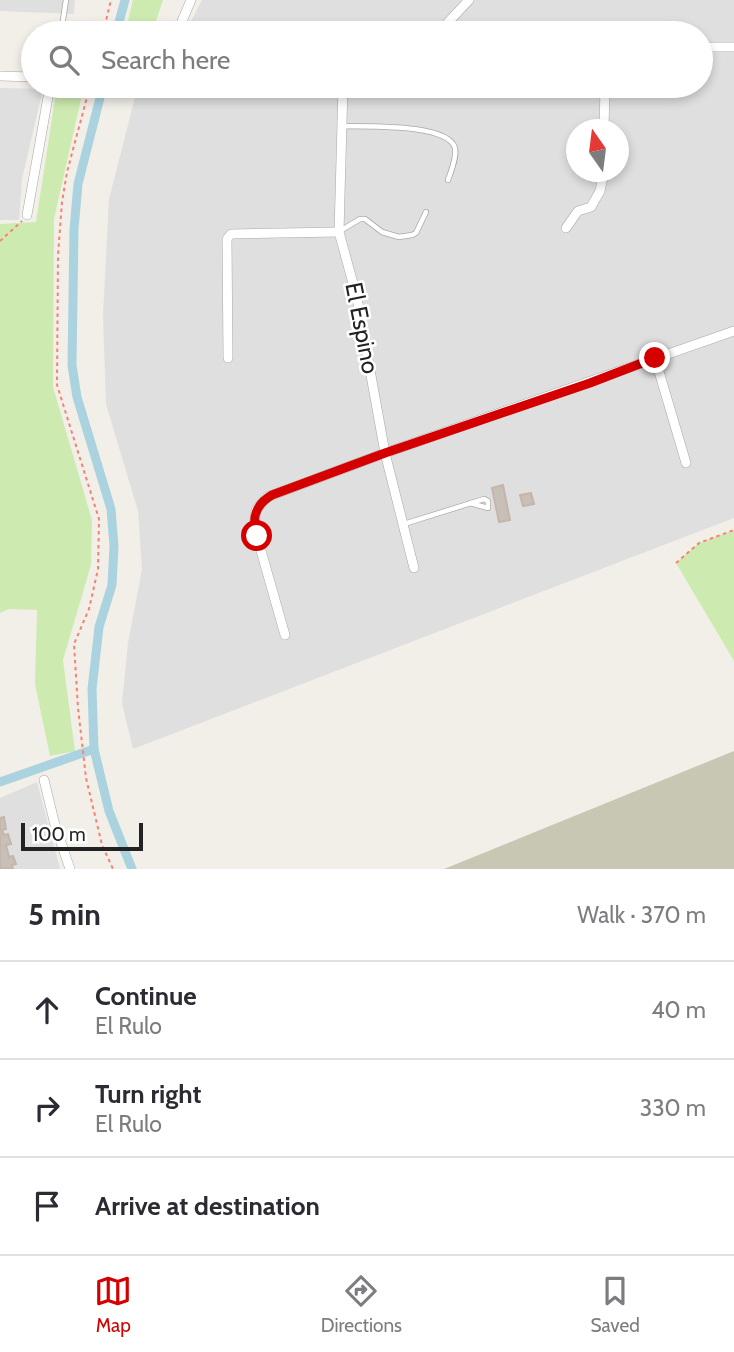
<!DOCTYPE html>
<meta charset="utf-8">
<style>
body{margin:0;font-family:Cabin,sans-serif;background:#f7f7f7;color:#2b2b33}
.compass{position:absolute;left:566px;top:119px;width:63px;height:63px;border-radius:50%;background:#fff;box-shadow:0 4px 10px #0003;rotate:346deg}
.scale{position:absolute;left:21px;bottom:18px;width:122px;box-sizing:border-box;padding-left:7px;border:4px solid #222;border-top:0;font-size:19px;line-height:24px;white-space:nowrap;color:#222;-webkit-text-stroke:5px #fff;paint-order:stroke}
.stop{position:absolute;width:21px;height:21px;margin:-16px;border:5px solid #d40000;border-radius:50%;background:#fff}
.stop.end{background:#d40000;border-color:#fff;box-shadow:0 2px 7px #0008}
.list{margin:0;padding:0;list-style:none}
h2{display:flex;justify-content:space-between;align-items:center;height:91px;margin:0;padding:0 28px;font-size:30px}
h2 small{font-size:23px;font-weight:400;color:#7c7c81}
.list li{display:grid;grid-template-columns:46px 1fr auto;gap:21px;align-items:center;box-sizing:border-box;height:98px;padding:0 28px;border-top:2px solid #e1e1e2}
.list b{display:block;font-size:26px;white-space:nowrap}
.list p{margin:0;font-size:23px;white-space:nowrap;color:#7c7c81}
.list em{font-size:23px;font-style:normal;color:#7c7c81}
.icon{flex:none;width:38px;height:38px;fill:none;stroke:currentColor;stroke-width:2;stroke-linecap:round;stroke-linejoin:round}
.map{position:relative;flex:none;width:734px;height:869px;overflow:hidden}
.search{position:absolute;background:#fff;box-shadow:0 4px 10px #0003;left:21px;right:21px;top:21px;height:77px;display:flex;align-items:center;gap:18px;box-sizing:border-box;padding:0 24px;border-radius:38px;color:#7c7c81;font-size:26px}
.sheet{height:385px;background:#fff}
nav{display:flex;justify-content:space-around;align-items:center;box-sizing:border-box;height:98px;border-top:2px solid #e1e1e2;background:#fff;font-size:19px;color:#7c7c81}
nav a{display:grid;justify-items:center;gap:4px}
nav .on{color:#d40000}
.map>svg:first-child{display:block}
.residential{fill:#e0dfdf;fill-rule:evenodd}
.construction{fill:#c7c7b4}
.grass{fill:#cdebb0}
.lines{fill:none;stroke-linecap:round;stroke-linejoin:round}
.canal{stroke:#aad3df;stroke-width:9}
.building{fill:#c7bfb8;stroke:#c4b6ab;stroke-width:2}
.lane-casing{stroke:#a9a9a9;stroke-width:6}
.street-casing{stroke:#a9a9a9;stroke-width:10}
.path{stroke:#fa8072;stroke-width:2;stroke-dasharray:3.5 3.5;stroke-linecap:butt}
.lane{stroke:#fff;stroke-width:4.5}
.street{stroke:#fff;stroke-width:9}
.route{stroke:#d40000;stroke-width:9}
.labels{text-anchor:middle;stroke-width:5;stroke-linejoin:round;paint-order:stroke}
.street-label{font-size:24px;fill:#222;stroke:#fff}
</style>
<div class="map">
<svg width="734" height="869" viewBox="0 0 734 869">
<rect width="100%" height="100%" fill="#f2efe9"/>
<g class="residential">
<path d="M0,0H75L74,14L0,11Z"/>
<path d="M202,0H734V518L133,749L122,703L128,643L142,569L138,511L106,404L103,315L109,199L138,86H701V33H185ZM576,130H618V172H576Z"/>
<path d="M0,88L40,89L42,93L22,179L19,220H0Z"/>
<path d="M37,782L60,869H0V798Z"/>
</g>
<path class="construction" d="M734,751V869H444Z"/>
<g class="grass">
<path d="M133,0H163L152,33H125Z"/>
<path d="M57,86H84L54,219L53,387L92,520L91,565L63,660L75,751L50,756L35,684L37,610L9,609L0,613V224L36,222Z"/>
<path d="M734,530V661L676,563L699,543Z"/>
</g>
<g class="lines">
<g class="canal">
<path d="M116,33L125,0"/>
<path d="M103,86L78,184L74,229L72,365L77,397L111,509L114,546L112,585L99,627L92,689L94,749L109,811L132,869"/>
<path d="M0,782L94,749"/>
</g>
</g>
<g class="building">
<path d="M503,485L510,520L499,522L492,488Z"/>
<path d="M531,493L534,504L523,506L520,495Z"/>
<path d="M4,817L6,829L2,830L4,835L8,834L11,844L6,845L9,857L13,856L16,864L12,865L13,869L0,868V818Z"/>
</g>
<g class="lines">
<g class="lane-casing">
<g id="lane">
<path d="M61,33L66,0"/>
<path d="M342,126C365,127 448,123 455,148C457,158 451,171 448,180"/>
<path d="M340,231L360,219H365L382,232L399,237L412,235L416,233L426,212"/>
<path d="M404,524L484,499L488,501V508L470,503"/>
</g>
</g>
<g class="street-casing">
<g id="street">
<path d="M177,33L191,0"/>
<path d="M438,33L469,0"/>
<path d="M701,47H734"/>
<path d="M0,76L33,77"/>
<path d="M343,86L339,232L357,298L385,453L414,568"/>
<path d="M604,130L605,86"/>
<path d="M27,215L50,86"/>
<path d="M566,228L578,211L591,207L600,191L604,172"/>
<path d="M228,358L227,239L231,234L339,232"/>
<path d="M655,358L686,463"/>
<path d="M285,635L254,526L256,510L267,497L385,453L734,331"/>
<path d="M44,780L55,825L70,869"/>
</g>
</g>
<g class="path">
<path d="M103,33L111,0"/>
<path d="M90,86L67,172L62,202L58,255L57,385L99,519L98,569L89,609L74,644L78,708L86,778L102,845L113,869"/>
<path d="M0,241L22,221"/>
<path d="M676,563L699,543L734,530"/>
</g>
<use href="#lane" class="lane"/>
<use href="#street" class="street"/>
</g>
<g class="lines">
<path class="route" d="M257,536C251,519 256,504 272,495L385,453L590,383L655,358"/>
</g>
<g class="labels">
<g class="street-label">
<text transform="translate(362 328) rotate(79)" y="8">El Espino</text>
</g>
</g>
</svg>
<svg class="compass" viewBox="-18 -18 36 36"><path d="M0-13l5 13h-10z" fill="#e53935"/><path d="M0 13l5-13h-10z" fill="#7c7c81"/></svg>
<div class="scale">100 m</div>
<div class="stop" style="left:257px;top:536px"></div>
<div class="stop end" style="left:655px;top:358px"></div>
<div class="search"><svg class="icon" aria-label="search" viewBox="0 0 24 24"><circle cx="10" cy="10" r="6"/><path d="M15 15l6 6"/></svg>Search here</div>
</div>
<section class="sheet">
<h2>5 min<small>Walk · 370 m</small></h2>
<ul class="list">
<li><svg class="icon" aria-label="ahead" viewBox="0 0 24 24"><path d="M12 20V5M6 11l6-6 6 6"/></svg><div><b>Continue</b><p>El Rulo</p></div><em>40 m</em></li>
<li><svg class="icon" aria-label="right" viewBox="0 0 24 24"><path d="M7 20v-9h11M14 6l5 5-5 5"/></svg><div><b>Turn right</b><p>El Rulo</p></div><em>330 m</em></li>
<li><svg class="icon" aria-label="arrive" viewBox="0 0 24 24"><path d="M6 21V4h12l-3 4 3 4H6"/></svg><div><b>Arrive at destination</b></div></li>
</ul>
</section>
<nav>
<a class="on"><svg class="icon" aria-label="map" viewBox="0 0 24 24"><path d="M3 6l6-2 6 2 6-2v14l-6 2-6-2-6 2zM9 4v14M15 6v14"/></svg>Map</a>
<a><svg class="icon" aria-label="directions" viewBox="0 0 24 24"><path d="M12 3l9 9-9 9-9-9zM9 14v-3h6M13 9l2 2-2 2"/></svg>Directions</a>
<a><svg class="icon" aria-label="saved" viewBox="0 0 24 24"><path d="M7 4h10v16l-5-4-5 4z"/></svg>Saved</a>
</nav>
